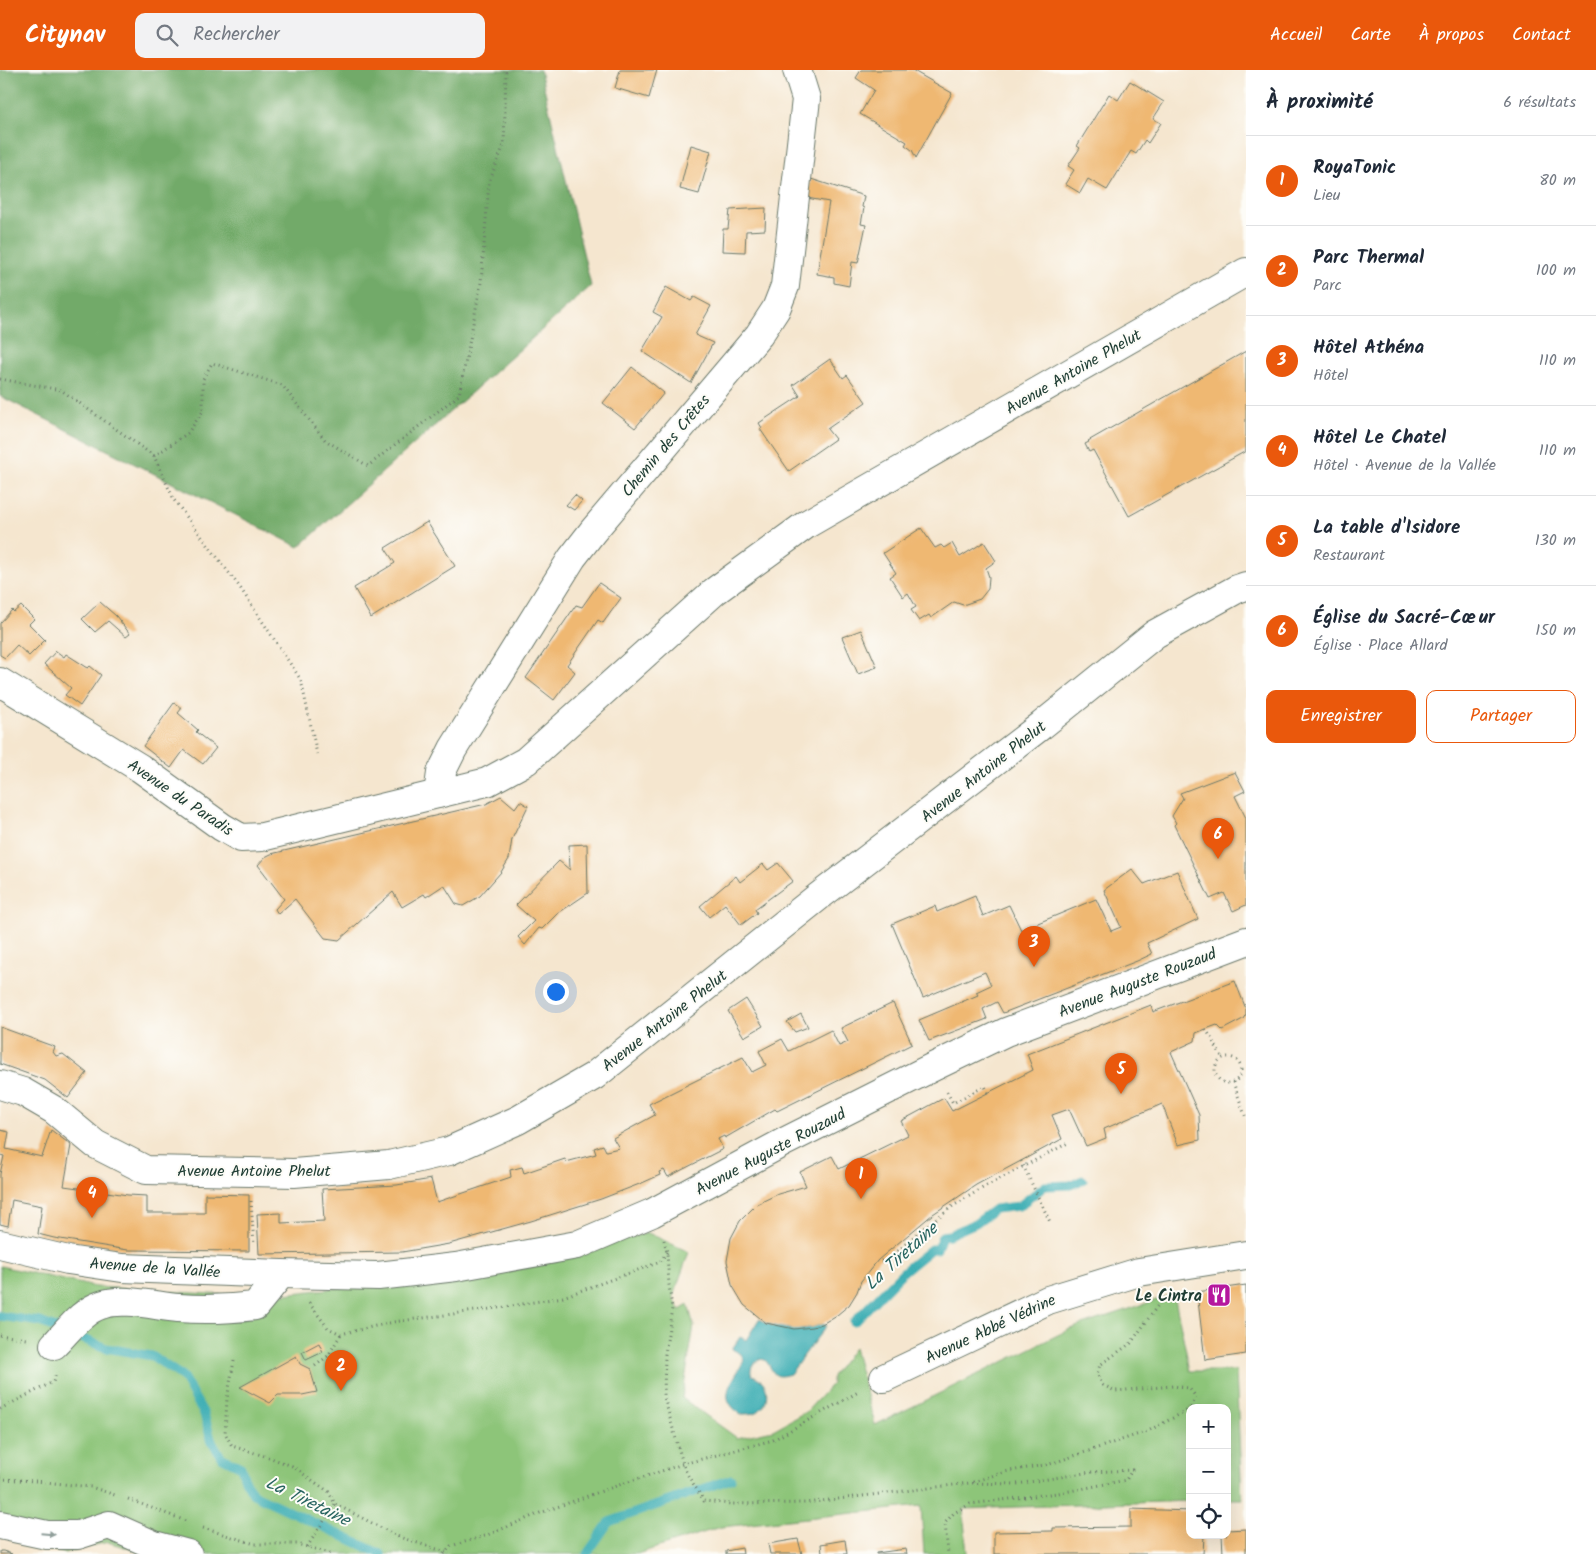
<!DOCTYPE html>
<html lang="fr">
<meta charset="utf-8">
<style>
body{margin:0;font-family:Kalam,sans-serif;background:#f2f2f3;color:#1f2937}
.controls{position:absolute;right:15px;bottom:15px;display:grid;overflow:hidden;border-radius:10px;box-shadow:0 5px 20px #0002}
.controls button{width:45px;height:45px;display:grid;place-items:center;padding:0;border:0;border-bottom:1px solid #e0e1e3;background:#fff;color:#1f2937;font:25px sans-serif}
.you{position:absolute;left:555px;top:921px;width:18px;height:18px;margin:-12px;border:4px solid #fff;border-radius:50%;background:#1a73e8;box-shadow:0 0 0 8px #1a73e833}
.badge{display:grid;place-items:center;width:32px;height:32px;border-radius:50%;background:#ea580c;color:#fff;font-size:16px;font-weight:700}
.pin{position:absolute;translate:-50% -41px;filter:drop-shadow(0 1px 2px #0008)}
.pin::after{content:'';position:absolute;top:26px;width:18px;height:15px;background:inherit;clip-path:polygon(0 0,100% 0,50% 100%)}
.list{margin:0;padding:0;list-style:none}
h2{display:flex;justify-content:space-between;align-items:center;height:65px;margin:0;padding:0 20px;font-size:21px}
h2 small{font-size:16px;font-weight:400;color:#747a83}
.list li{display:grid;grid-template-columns:32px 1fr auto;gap:15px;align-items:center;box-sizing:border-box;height:90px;padding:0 20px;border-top:1px solid #e0e1e3}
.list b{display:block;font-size:19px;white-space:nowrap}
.list p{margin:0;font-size:16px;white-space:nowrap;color:#747a83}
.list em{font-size:16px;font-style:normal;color:#747a83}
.actions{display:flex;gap:10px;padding:15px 20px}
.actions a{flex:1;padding:11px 0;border:1px solid #ea580c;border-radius:10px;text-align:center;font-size:18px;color:#ea580c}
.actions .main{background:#ea580c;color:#fff}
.icon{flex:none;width:28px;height:28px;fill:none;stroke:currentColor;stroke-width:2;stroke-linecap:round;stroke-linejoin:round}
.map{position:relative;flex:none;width:1246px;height:1484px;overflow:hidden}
header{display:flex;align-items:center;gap:30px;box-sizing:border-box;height:70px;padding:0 25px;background:#ea580c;color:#fff}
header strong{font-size:24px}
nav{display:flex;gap:28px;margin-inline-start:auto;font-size:18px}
.search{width:350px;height:45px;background:#f2f2f3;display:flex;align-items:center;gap:12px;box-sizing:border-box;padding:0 18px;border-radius:10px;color:#747a83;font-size:19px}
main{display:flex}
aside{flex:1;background:#fff}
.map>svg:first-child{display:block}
.green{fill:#8dc579;stroke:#568156}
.forest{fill:#72aa69;stroke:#48744e}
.water{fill:#3caeb4;stroke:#2e7674}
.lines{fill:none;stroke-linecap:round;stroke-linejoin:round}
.stream{stroke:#3caeb4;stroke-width:9}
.building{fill:#efb872}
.minor-casing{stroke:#6a786a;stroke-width:30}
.secondary-casing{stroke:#6a786a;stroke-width:30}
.path{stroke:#6a786a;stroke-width:3;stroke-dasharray:1 4;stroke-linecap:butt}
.minor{stroke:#fff;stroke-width:28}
.secondary{stroke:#fff;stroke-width:28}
.oneway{fill:#8f9e9a}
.labels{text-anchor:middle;stroke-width:4;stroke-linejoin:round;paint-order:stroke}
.street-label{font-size:16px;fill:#1f3d34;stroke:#fdfcf7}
.poi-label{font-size:16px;font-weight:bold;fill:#1f3d34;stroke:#fdfcf7;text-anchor:end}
.water-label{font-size:18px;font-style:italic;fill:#296561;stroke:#fdfcf7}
</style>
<header>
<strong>Citynav</strong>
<div class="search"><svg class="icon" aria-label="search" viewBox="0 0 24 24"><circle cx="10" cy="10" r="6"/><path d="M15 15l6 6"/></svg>Rechercher</div>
<nav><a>Accueil</a><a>Carte</a><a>À propos</a><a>Contact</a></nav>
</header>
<main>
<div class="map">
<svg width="1246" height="1484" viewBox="0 0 1246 1484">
<rect width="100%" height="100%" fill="#fdfcf7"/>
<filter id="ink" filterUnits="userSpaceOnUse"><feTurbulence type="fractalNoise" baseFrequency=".02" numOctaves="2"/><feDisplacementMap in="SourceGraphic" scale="10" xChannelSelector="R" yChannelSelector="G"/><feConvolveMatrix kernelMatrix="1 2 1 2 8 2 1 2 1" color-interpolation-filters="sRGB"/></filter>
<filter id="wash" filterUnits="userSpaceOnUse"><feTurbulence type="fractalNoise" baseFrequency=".0096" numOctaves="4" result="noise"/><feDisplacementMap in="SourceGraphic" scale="20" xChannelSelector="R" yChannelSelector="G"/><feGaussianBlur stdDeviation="1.12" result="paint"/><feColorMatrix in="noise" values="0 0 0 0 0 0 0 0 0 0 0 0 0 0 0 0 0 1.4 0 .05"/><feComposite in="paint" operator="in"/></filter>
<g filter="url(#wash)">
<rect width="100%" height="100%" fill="#f5e6cf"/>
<path class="green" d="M648,1163L689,1182L673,1227L680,1240L688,1235L694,1256L682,1328L737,1368L773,1360L807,1341L832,1314V1306L854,1278L875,1355L1070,1259L1174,1224L1190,1301H1236L1242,1429H1227V1338H1190V1431L963,1439L967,1484H924L921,1436L721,1457L637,1484H147L108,1472L63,1483L0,1464V1196L96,1217L259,1227L492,1200Z"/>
<path class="forest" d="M0,0H540L591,216L299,477L0,326Z"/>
<path class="water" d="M759,1249C779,1261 801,1262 822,1254L826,1256L790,1304C771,1310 775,1301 765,1290L760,1289C754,1294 750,1296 751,1304C754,1306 759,1308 761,1310C770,1319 768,1336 757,1342C752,1344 746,1344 741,1344C714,1327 735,1310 744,1290L741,1284L732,1279L740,1267L746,1270Z"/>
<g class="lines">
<g class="stream">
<path d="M0,1246L40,1252L106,1278L152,1286L183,1307L204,1344L211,1369L221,1387L241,1397L245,1410L253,1424L381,1484"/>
<path d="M854,1252L904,1201L931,1179H937L942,1166L949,1165L976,1153L995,1139L1019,1136L1045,1116L1070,1115L1083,1110"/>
<path d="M587,1484L609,1452L731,1409"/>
</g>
</g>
<g id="blocks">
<g class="building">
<path d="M620,0H657L649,28L615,18Z"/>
<path d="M861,0H912L952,23L916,88L912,80L905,75L907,72L860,44L874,20L856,8Z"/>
<path d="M1130,11L1164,32L1153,49L1161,53L1148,73L1145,70L1136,84L1131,81L1107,120L1088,109L1080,123L1065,114L1074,100L1068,96L1080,78L1077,76L1109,24L1118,30Z"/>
<path d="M691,75L711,81L699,124L680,119Z"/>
<path d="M811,109L864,126L862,137L864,138L861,154L866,155L858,193L852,192L849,216L834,213V207L817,204L829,132L807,128Z"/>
<path d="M766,138L765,160L746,161L745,182L722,181L723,159H728L730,140Z"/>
<path d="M666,217L691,231L694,227L711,236L695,265L713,273L691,313L642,281L662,247L653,242Z"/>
<path d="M1246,281V381L1129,446L1093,380L1089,382L1085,374L1089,372L1088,371Z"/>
<path d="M830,289L843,308L847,305L866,332L827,359L835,369L789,401L760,359L762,358L759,353L800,326L793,315Z"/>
<path d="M632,297L664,323L635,358L603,333Z"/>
<path d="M575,425L582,431L574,440L566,435Z"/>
<path d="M427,452L455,496L371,548L354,518L395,493L385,478Z"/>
<path d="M921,458L935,478L941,475L944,478L952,473L960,487L984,472L996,491L986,498L989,507L988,519L980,529L963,535L954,532L931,548L929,545L919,551L911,540L916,537L908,523L903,527L890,507L896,503L883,483Z"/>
<path d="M599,513L621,528L603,553L598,550L567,595L575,602L554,630L526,608L576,535L582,537Z"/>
<path d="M100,532L116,546L130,564L126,567L108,551L95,562L82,549Z"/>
<path d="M21,536L34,549L29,554L45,570L29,586L17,575L5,588L0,585V553L12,540L14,542Z"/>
<path d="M861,560L877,597L858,604L842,567Z"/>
<path d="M56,581L64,587L66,584L88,598L90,596L101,605L80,636L65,625L71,618L44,594Z"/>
<path d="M174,633L182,638L178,643L198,660L196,662L216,678L203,694L184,680L171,698L143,676Z"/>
<path d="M1235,702L1245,721L1235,726L1246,748V835L1233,841L1224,823L1210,829L1174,755L1176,753L1172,746L1183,728L1180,723Z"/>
<path d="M501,726L515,738L520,731L528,736L512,769L509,789L501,802L480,826L463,836L456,834L444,815L426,827L424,824L402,837L393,822L339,870L325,868L295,829L278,844L275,839L284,829L258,795L265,787L271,784L486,734Z"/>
<path d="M587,774L588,823L557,844L542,859L539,858L525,875L518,867L534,851L516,835L559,791L570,800L569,775Z"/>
<path d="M778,793L793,811L755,839L757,843L741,855L725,834L709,847L700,836L736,806L740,812L763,794L768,800Z"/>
<path d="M1132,799L1144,814L1177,801L1198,849L1147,873L1152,884L1137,891L1003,943L997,932L983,939L987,949L929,971L919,950L978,925L976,922L991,915L985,902L923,928L892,854L935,836L937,842L975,826L983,846L1009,835L1021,860L1096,829L1111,861L1121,857L1104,820Z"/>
<path d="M1235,911L1246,939V944L1243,949L1222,960L1217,955L1206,959L1196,963L1195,971L1171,982L1199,1045L1200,1070L1178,1075L1162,1034L1104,1059L1106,1068L1086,1076L1069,1039L1052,1045L1062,1069L976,1115L933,1144L878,1190L861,1211L857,1222L849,1235L837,1245L822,1254L813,1257L794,1259L766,1253L744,1235L732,1215L727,1191L731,1168L740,1151L757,1134L778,1124L806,1116L800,1102L832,1086L839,1099L908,1065L901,1051L944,1028L952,1041L1033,1000L1027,984L1151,935L1153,942Z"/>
<path d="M746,929L763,956L744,967L728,941Z"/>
<path d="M893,933L912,974L777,1041L775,1039L725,1068L724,1066L718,1069L723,1079L668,1107L664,1100L659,1102L660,1105L642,1113L601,1129L531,1151L449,1174L402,1182L259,1184L257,1144L281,1143V1153L324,1151L322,1119L397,1115L431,1109L437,1132L511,1107L510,1100L522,1097L524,1103L565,1089L566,1092L596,1084L594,1078L603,1075L606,1081L619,1078L613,1068L655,1045L649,1034L743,987L752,1002L766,995L759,981L782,969L789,981L831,960L839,976L848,972L841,958Z"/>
<path d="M801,944L808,957L795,962L787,952Z"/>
<path d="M0,957L55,977L53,982L56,986L63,984L87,1003L68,1028L45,1010L0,994Z"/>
<path d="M0,1060L9,1062L6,1079L42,1087L51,1060L71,1075L64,1116L128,1125L147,1126V1143H205V1124L249,1125V1181L128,1180L54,1168L38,1164L42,1136L12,1130L8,1156L0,1154V1104L4,1086L0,1085Z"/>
<path d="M1246,1215V1284L1205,1290L1197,1222Z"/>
<path d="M319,1273L323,1282L306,1290L302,1282Z"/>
<path d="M296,1286L300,1294L310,1299L317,1322L302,1325H278L270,1333L240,1317Z"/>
<path d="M1131,1439L1190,1441V1465H1204L1203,1484H994V1462L1053,1461V1458L1131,1457Z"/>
<path d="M1246,1459V1484H1223L1222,1465H1227V1460Z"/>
<path d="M798,1469L802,1484H770L768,1474Z"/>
<path d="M845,1470L847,1484H822L821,1474Z"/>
<path d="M742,1478L743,1484H726V1481Z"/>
<path d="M906,1479L907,1484H876V1483Z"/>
<path d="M0,1481H3L12,1484H0Z"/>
</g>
</g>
</g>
<g filter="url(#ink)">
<use href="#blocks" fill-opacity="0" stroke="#6a786a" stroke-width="1"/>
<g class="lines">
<g class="minor-casing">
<g id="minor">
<path d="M0,612L140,698L222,757L241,768L262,767L487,712L526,691L715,521L807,454L1246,202"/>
<path d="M438,724L441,703L453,679L572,488L593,461L759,265L776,239L785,216L806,29L797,0"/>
<path d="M0,1015L23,1022L54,1040L95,1074L146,1100L294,1103L389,1095L449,1081L518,1050L594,1006L818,827L1042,655L1155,564L1237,519L1246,516"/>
<path d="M54,1275C68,1261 82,1241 101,1235C123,1227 155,1236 178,1238C204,1240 230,1239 255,1236L281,1204"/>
<path d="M884,1308L1048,1230L1139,1202L1246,1185"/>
<path d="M0,1455L47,1465H78L109,1455L154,1475L188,1484"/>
</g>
</g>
<g class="secondary-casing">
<path id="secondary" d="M0,1174L68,1190L122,1198L281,1204L378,1206L456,1197L577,1175L652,1143L786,1071L933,997L1006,962L1246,871"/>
</g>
<g class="path">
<path d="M0,309L61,320L154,386L174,430L239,516L301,610L317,684"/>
<path d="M154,386L188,363L203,341V309L212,293L282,315L325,370L368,396L459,325L481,213L489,112L504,75L506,0"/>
<path d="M1206,959L1222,987"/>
<circle cx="1228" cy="1000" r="13"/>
<path d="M1233,1012L1246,1048"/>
<path d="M947,1022L953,1033L985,1016L988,1023"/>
<path d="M1021,1091L1051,1154"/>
<path d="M251,1131L254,1175"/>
<path d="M664,1170L667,1182L669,1215L672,1238L665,1284L664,1327L683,1394L687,1404L704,1431L731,1434L805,1433L970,1413L1017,1414L1091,1402L1132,1400L1126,1410L1065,1422L970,1434L954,1443L945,1453L948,1484"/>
<path d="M881,1191L889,1189L921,1160L953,1136L986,1116L1070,1072"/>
<path d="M1163,1228L1131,1273L1100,1295L1097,1304L1103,1315L1115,1321L1173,1316L1189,1318L1196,1327L1191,1338"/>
<path d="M309,1233L328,1258L341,1264L393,1252L505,1237L563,1227L660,1192L667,1182"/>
<path d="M0,1265L26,1269"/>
<path d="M234,1291L227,1329L225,1363L232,1376L271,1388L292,1396L329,1422L335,1434L399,1467L446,1482"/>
<path d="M315,1296L328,1286L341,1264"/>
<path d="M0,1339L53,1312L56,1304"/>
<path d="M0,1409L36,1411L91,1417L115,1425"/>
<path d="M973,1412L1004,1402L1050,1394L1148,1361L1190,1339"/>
<path d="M128,1429L186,1451"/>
<path d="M203,1458L255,1474H297L333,1484"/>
<path d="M307,1477L335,1434"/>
<path d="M444,1484L451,1476L485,1466L540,1443L619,1415L683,1394L773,1370L860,1321"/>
</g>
<use href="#minor" class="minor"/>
<use href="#secondary" class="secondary"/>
</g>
<defs><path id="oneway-solid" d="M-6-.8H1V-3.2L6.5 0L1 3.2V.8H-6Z" transform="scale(1.25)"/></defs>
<use class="oneway" href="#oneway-solid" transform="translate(48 1464) rotate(5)"/>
</g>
<defs>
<g id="restaurant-square" transform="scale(1.25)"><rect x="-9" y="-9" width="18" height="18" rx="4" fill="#b5179e" stroke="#fdfcf7"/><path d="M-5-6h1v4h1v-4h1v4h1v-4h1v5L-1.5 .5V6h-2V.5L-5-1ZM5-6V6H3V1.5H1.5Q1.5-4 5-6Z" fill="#fff"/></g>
</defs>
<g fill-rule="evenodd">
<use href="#restaurant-square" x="1219" y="1225"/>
</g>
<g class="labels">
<g class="street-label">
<text transform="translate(1073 301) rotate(-30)" y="6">Avenue Antoine Phelut</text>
<text transform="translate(665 375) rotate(-50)" y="6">Chemin des Crêtes</text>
<text transform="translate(983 701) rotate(-38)" y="6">Avenue Antoine Phelut</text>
<text transform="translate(181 727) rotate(34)" y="6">Avenue du Paradis</text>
<text transform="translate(1137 912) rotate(-21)" y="6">Avenue Auguste Rouzaud</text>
<text transform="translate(664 950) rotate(-38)" y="6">Avenue Antoine Phelut</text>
<text transform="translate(770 1081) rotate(-28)" y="6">Avenue Auguste Rouzaud</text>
<text x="254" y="1106">Avenue Antoine Phelut</text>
<text transform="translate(155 1197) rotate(4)" y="6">Avenue de la Vallée</text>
<text transform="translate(990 1258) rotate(-25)" y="6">Avenue Abbé Védrine</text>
</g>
<g class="poi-label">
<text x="1202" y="1231">Le Cintra</text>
</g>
<g class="water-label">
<text transform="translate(901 1186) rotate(-42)" y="6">La Tiretaine</text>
<text transform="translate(308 1431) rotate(26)" y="6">La Tiretaine</text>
</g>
</g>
</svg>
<div class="controls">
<button>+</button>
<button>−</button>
<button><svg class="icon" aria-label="locate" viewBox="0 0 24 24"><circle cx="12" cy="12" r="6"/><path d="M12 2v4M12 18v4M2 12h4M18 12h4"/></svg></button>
</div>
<div class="you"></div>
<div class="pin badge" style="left:861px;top:1129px">1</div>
<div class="pin badge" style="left:341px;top:1321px">2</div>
<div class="pin badge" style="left:1034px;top:897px">3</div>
<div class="pin badge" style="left:92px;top:1148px">4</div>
<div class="pin badge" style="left:1121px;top:1024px">5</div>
<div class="pin badge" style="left:1218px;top:789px">6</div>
</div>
<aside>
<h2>À proximité<small>6 résultats</small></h2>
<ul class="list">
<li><span class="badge">1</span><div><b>RoyaTonic</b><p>Lieu</p></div><em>80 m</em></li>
<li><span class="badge">2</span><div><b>Parc Thermal</b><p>Parc</p></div><em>100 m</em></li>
<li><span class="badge">3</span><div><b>Hôtel Athéna</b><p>Hôtel</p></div><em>110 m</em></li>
<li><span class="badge">4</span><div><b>Hôtel Le Chatel</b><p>Hôtel · Avenue de la Vallée</p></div><em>110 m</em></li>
<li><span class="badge">5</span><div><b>La table d'Isidore</b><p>Restaurant</p></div><em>130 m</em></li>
<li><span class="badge">6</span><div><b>Église du Sacré-Cœur</b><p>Église · Place Allard</p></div><em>150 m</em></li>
</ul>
<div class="actions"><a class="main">Enregistrer</a><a>Partager</a></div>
</aside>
</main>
